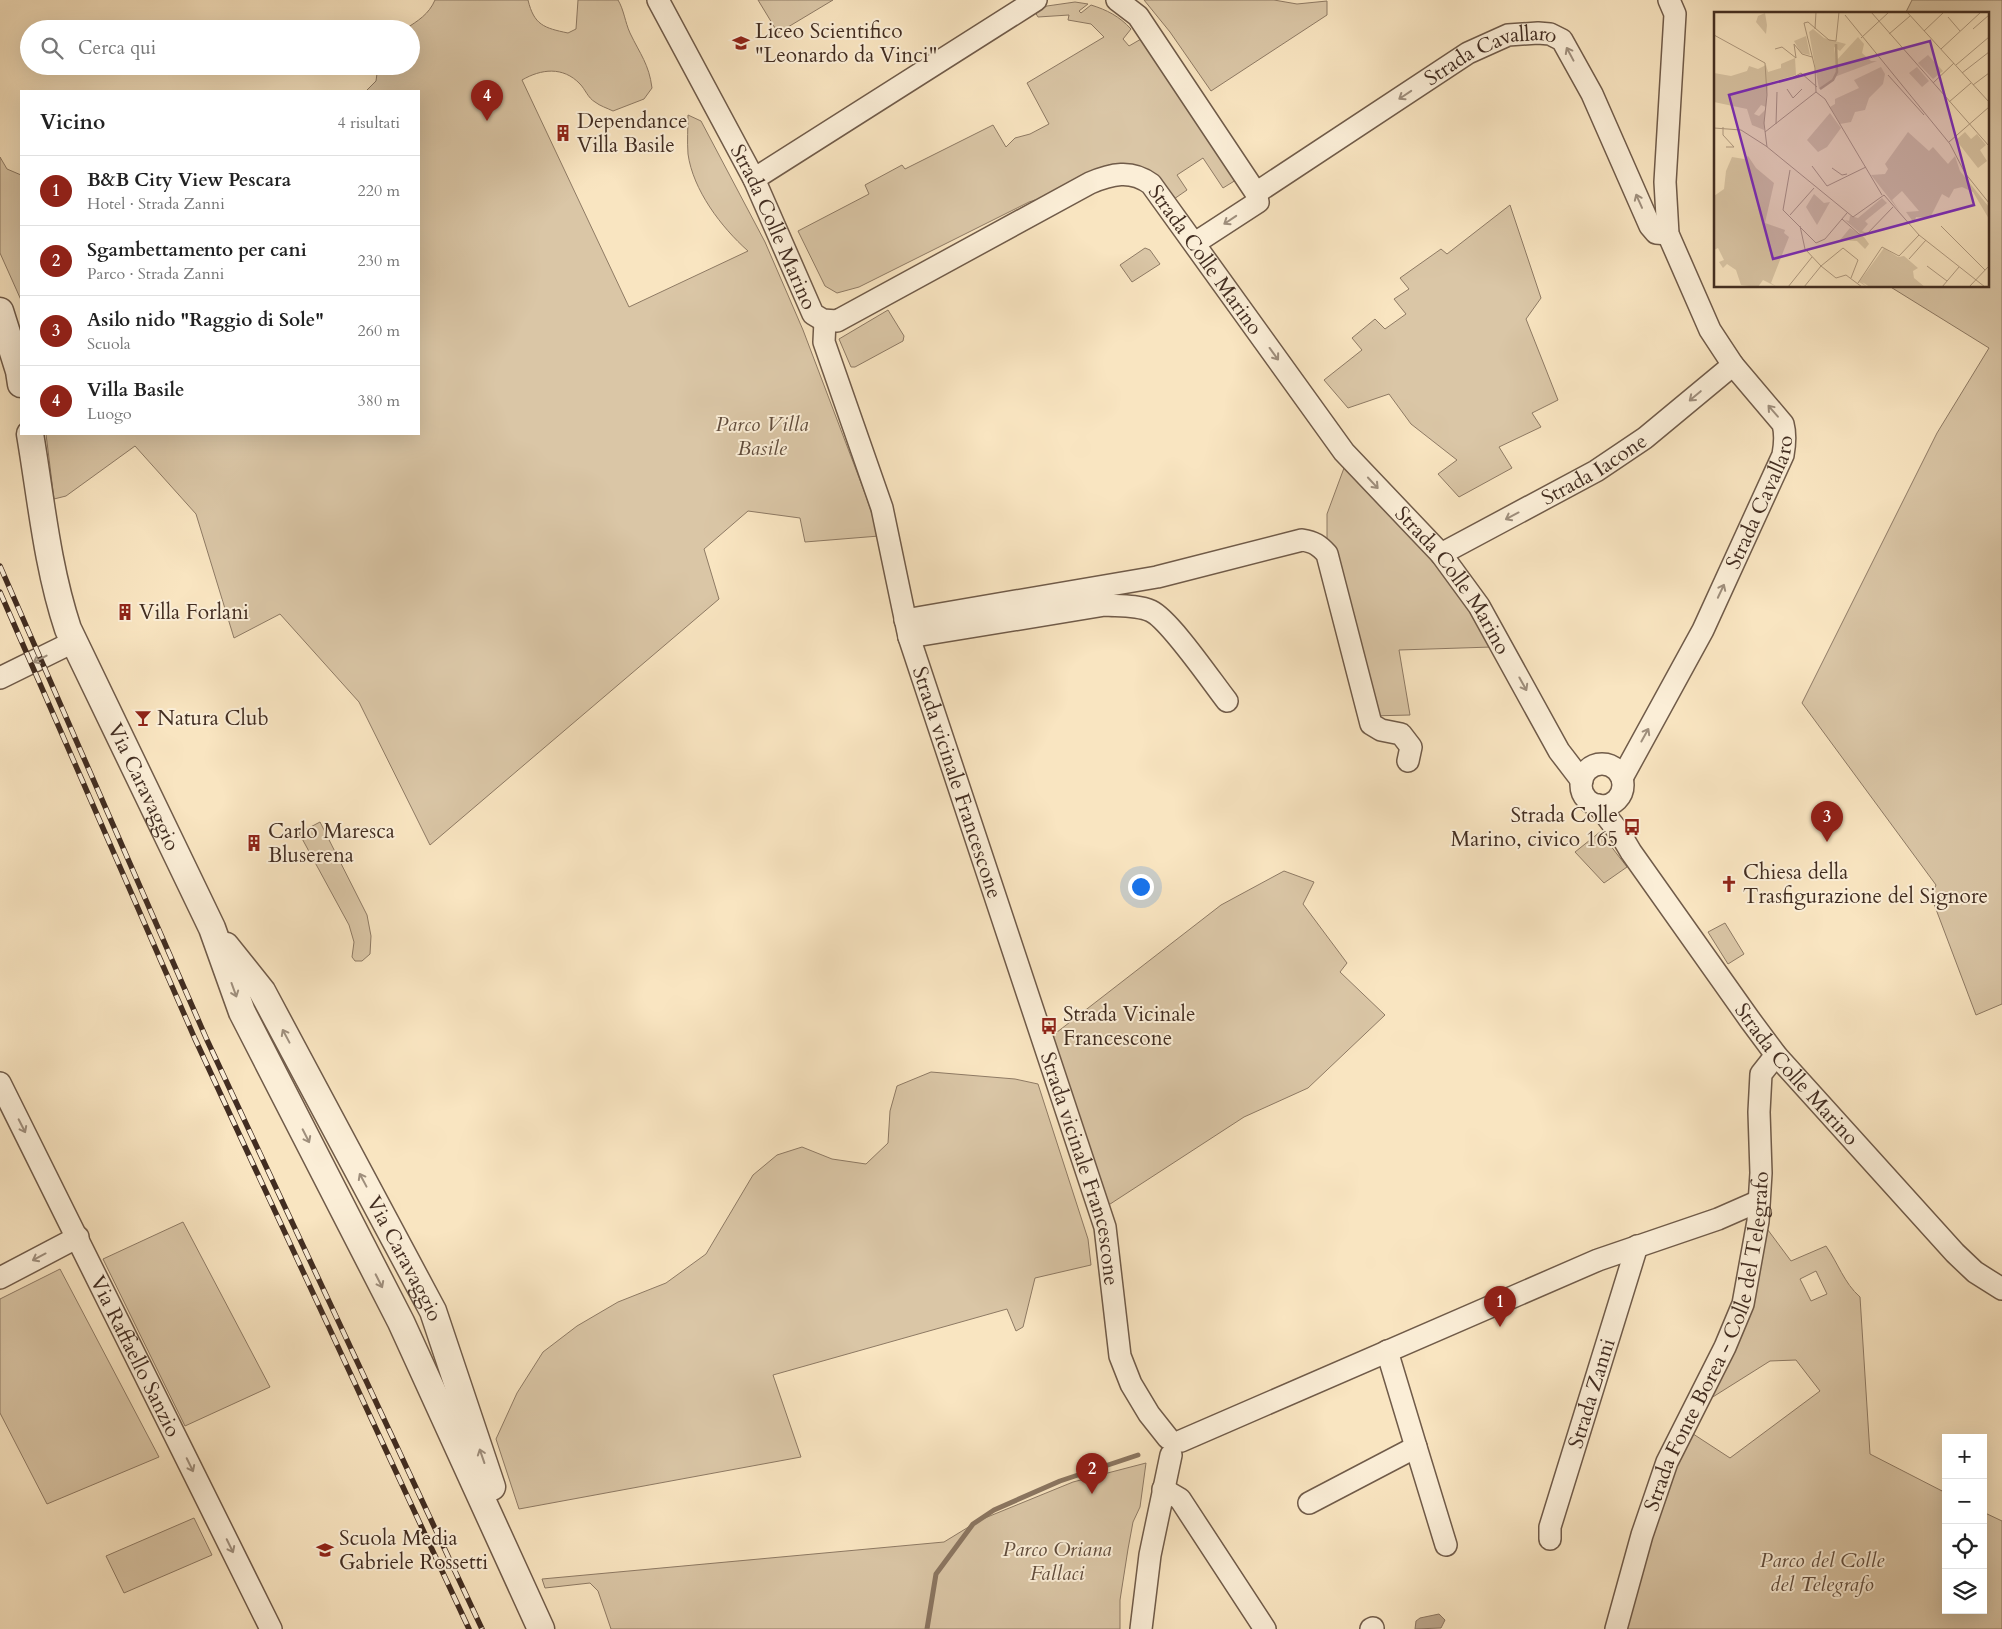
<!DOCTYPE html>
<html lang="it">
<meta charset="utf-8">
<style>
body{margin:0;font-family:Cardo,serif;background:#f6f6f6;color:#222}
.controls{position:absolute;right:15px;bottom:15px;display:grid;overflow:hidden;border-radius:0px;box-shadow:0 5px 20px #0002}
.controls button{width:45px;height:45px;display:grid;place-items:center;padding:0;border:0;border-bottom:1px solid #e0e0e0;background:#fff;color:#222;font:25px sans-serif}
.you{position:absolute;left:1140px;top:886px;width:18px;height:18px;margin:-12px;border:4px solid #fff;border-radius:50%;background:#1a73e8;box-shadow:0 0 0 8px #1a73e833}
.badge{display:grid;place-items:center;width:32px;height:32px;border-radius:50%;background:#8f2418;color:#fff;font-size:16px;font-weight:700}
.pin{position:absolute;translate:-50% -41px;filter:drop-shadow(0 1px 2px #0008)}
.pin::after{content:'';position:absolute;top:26px;width:18px;height:15px;background:inherit;clip-path:polygon(0 0,100% 0,50% 100%)}
.list{margin:0;padding:0;list-style:none}
h2{display:flex;justify-content:space-between;align-items:center;height:65px;margin:0;padding:0 20px;font-size:21px}
h2 small{font-size:16px;font-weight:400;color:#767676}
.list li{display:grid;grid-template-columns:32px 1fr auto;gap:15px;align-items:center;box-sizing:border-box;height:70px;padding:0 20px;border-top:1px solid #e0e0e0}
.list b{display:block;font-size:19px;white-space:nowrap}
.list p{margin:0;font-size:16px;white-space:nowrap;color:#767676}
.list em{font-size:16px;font-style:normal;color:#767676}
.icon{flex:none;width:28px;height:28px;fill:none;stroke:currentColor;stroke-width:2;stroke-linecap:round;stroke-linejoin:round}
.map{position:relative;flex:none;width:2002px;height:1629px;overflow:hidden}
.search{position:absolute;background:#fff;box-shadow:0 5px 20px #0002;left:20px;top:20px;width:400px;height:55px;display:flex;align-items:center;gap:12px;box-sizing:border-box;padding:0 18px;border-radius:28px;color:#767676;font-size:19px}
.panel{position:absolute;background:#fff;box-shadow:0 5px 20px #0002;left:20px;top:90px;width:400px;height:345px;border-radius:0px}
.map>svg:first-child{display:block}
.green{fill:#dac6a6;stroke:#8e7a64;fill-rule:evenodd}
.water{fill:#bba68b;stroke:#8b7661}
.lines{fill:none;stroke-linecap:round;stroke-linejoin:round}
.stream{stroke:#8b7661;stroke-width:5}
.minor-casing{stroke:#705b49;stroke-width:24}
.tertiary-casing{stroke:#705b49;stroke-width:29}
.minor{stroke:#fbeed7;stroke-width:21}
.tertiary{stroke:#fbeed7;stroke-width:26}
.rail-casing{stroke:#422d21;stroke-width:5.5}
.rail{stroke:#fbeed7;stroke-width:4;stroke-dasharray:11;stroke-linecap:butt}
.oneway{stroke:#9e8e7c}
.labels{text-anchor:middle;stroke-width:4;stroke-linejoin:round;paint-order:stroke}
.poi-label{font-size:21px;fill:#422d21;stroke:#fbeed7;text-anchor:start}
.street-label{font-size:21px;fill:#422d21;stroke:#fbeed7}
.park-label{font-size:21px;font-style:italic;fill:#604c3c;stroke:#fbeed7}
.inset-river{fill:none;stroke:#bba68b;stroke-width:2.5}
.inset-road{fill:none;stroke:#b09b81;stroke-width:1}
.view{fill:#7b2cbf;fill-opacity:0.15;stroke:#7b2cbf;stroke-width:2.5}
.inset-edge{fill:none;stroke:#422d21;stroke-width:2.5}
</style>
<div class="map">
<svg width="2002" height="1629" viewBox="0 0 2002 1629">
<rect width="100%" height="100%" fill="#f9e5c1"/>
<filter id="stains"><feTurbulence type="fractalNoise" baseFrequency=".004" numOctaves="4"/><feColorMatrix values="0 0 0 0 .2 0 0 0 0 .09 0 0 0 0 .02 0 0 0 .5 -.17"/></filter>
<radialGradient id="worn" r=".72"><stop offset=".6" stop-color="#630" stop-opacity="0"/><stop offset="1" stop-color="#630" stop-opacity=".3"/></radialGradient>
<g class="green">
<path d="M435,0H528C534,25 544,28 568,33L576,29L578,0H618C624,10 625,22 630,33C640,54 649,64 652,88L644,99L613,111C607,108 600,106 595,102C588,98 585,89 580,84C563,66 541,69 522,80L629,307L748,251C721,227 693,190 688,154C687,141 688,128 688,115L701,121L765,242L803,330L866,496L879,536L805,542L800,518L748,511L704,549L719,599L430,845L359,702L280,614L234,638L196,514L135,446L66,496L54,499L46,434H419V91H366L376,81L378,66H411V29H405C418,21 429,14 435,0Z"/>
<path d="M758,0H833L778,33Z"/>
<path d="M1144,0H1274L1297,4L1327,1V15L1211,91L1170,32Z"/>
<path d="M1912,0H2002V1004L1976,1015L1931,896L1936,885L1802,703L1937,433L1989,348L1889,286H1988V14H1905Z"/>
<path d="M1075,2L1088,4L1079,11L1081,13L1091,5C1107,10 1119,16 1131,29L1123,39L1129,46L1141,39L1236,180L1223,188L1203,158L1177,175L1187,190L1174,199L1121,164L1109,165L1036,202L1035,200L1029,202L859,287L837,293L825,286L798,231L869,194L865,185L902,165L905,169L993,125L1006,147L1015,138L1030,134L1049,124L1027,83L1104,37L1091,24L1068,20L1069,15L1038,17L1035,12L1047,6Z"/>
<path d="M0,157L7,169L21,175V300L0,253Z"/>
<path d="M1510,205L1541,298L1526,319L1558,400L1532,413L1541,427L1499,447L1512,468L1459,497L1438,474L1457,460L1411,424L1389,394L1348,408L1324,380L1362,350L1352,338L1375,319L1385,329L1406,314L1394,299L1409,289L1400,278L1441,249L1447,254Z"/>
<path d="M1145,248L1150,250L1160,264L1132,282L1120,265Z"/>
<path d="M888,310L904,336L903,341L855,367H851L839,339Z"/>
<path d="M1344,468L1426,550L1463,597L1492,647L1399,650L1410,715L1369,716L1327,554V514Z"/>
<path d="M320,822L367,915L371,936L370,954L362,961H355L352,957L354,942L349,925L299,833Z"/>
<path d="M1600,832L1627,867L1604,883L1575,852Z"/>
<path d="M1284,871L1314,882L1303,904L1347,963L1340,972L1385,1015L1308,1088L1244,1117L1104,1208L1043,1043L1221,905Z"/>
<path d="M1725,923L1744,954L1728,964L1708,932Z"/>
<path d="M931,1072L1015,1079L1038,1084L1088,1239L1091,1265L1035,1278L1023,1327L1016,1331L1007,1309L773,1375L801,1457L519,1509L496,1439L517,1393L543,1352L577,1326L618,1302L666,1283L706,1254L753,1175L777,1155L802,1147L832,1159L866,1164L888,1143L890,1111L897,1086Z"/>
<path d="M183,1222L270,1387L185,1426L103,1259Z"/>
<path d="M1762,1222L1791,1261L1826,1246C1838,1263 1844,1283 1860,1297L1870,1454L1946,1493V1610H1983V1512L2002,1521V1629H1616L1684,1428L1730,1458L1820,1391L1796,1360L1770,1361L1708,1400ZM1816,1271L1827,1294L1811,1301L1800,1279Z"/>
<path d="M60,1269L159,1457L47,1504L0,1413V1299Z"/>
<path d="M1146,1463L1140,1507L1133,1522L1128,1549L1120,1600V1629H611L598,1591L590,1583L545,1588L542,1579L944,1542L980,1520L1073,1482Z"/>
<path d="M194,1518L212,1555L124,1593L106,1556Z"/>
</g>
<path class="water" d="M1439,1614L1445,1620L1441,1628L1415,1629L1416,1621L1420,1618Z"/>
<g class="lines">
<path class="stream" d="M927,1629L936,1574L973,1524L994,1510L1060,1481L1138,1455"/>
<g class="minor-casing">
<g id="minor">
<path id="s1" d="M658,0L754,179L813,314L823,320L837,321L1090,183C1111,174 1131,169 1151,184L1344,452L1441,554L1479,606L1559,751L1582,781"/>
<path d="M1117,0L1138,16L1256,193L1258,202L1195,243"/>
<path d="M754,179L1036,0"/>
<path id="s2" d="M1256,193L1468,53L1508,35L1538,33L1550,34L1562,40L1592,94L1650,226L1656,233L1668,234"/>
<path id="s3" d="M825,321L824,342L882,508L909,637L1105,1227L1120,1356L1131,1384L1149,1414L1168,1438"/>
<path id="s4" d="M1441,554L1596,471L1645,438L1733,365"/>
<path d="M905,620L1157,577L1302,540C1314,542 1319,545 1327,554L1371,724L1381,730L1401,734L1411,747L1408,761"/>
<path d="M909,637L1105,605C1119,606 1138,605 1151,611C1170,620 1212,682 1227,701"/>
<path d="M0,678L65,646L72,645L76,646"/>
<circle cx="1602" cy="785" r="21"/>
<path id="s5" d="M1622,778L1703,630L1783,455C1785,444 1786,435 1783,424L1733,365L1710,330L1668,234L1665,182L1675,14L1669,0"/>
<path id="s6" d="M1598,805L1621,835L1631,852L1750,1020L1776,1055L1955,1253L1975,1272L2002,1289"/>
<path id="s7" d="M0,1083L271,1629"/>
<path d="M0,1278L78,1237"/>
<path d="M1387,1351L1416,1447"/>
<path d="M1181,1441L1598,1260L1718,1219L1759,1201"/>
<path d="M1163,1489L1180,1499L1265,1629"/>
<path d="M1309,1503L1416,1447L1446,1545"/>
<path id="s8" d="M1550,1539V1527L1637,1246"/>
<path d="M1141,1629L1150,1555L1171,1455"/>
<path d="M1371,1629L1373,1628"/>
<path id="s9" d="M1616,1629L1642,1535L1667,1462L1725,1347L1743,1304L1758,1221L1761,1173L1759,1112L1761,1074L1776,1055"/>
</g>
</g>
<g class="tertiary-casing">
<g id="tertiary">
<path d="M0,311L19,371L21,384"/>
<path id="s10" d="M30,434C41,499 47,566 68,629L212,928L242,1012L401,1322L541,1629"/>
<path id="s11" d="M226,946L262,991L433,1311L492,1487"/>
</g>
</g>
<use href="#minor" class="minor"/>
<use href="#tertiary" class="tertiary"/>
<g class="rail-casing">
<g id="rail">
<path d="M0,566L207,1040L482,1629"/>
<path d="M0,592L195,1039L469,1629"/>
</g>
</g>
<use href="#rail" class="rail"/>
</g>
<defs><path id="oneway-shaft" d="M-6 0H5M1.5-3L5.5 0L1.5 3" fill="none" stroke-width="1.6" stroke-linecap="round" stroke-linejoin="round" transform="scale(1.25)"/></defs>
<g class="oneway">
<use href="#oneway-shaft" transform="translate(1570 54) rotate(-118)"/>
<use href="#oneway-shaft" transform="translate(1405 95) rotate(146)"/>
<use href="#oneway-shaft" transform="translate(1639 201) rotate(-114)"/>
<use href="#oneway-shaft" transform="translate(1230 220) rotate(146)"/>
<use href="#oneway-shaft" transform="translate(1274 354) rotate(54)"/>
<use href="#oneway-shaft" transform="translate(1695 396) rotate(140)"/>
<use href="#oneway-shaft" transform="translate(1773 411) rotate(-131)"/>
<use href="#oneway-shaft" transform="translate(1373 483) rotate(47)"/>
<use href="#oneway-shaft" transform="translate(1512 516) rotate(152)"/>
<use href="#oneway-shaft" transform="translate(1721 591) rotate(-65)"/>
<use href="#oneway-shaft" transform="translate(40 659) rotate(153)"/>
<use href="#oneway-shaft" transform="translate(1523 684) rotate(61)"/>
<use href="#oneway-shaft" transform="translate(1645 735) rotate(-61)"/>
<use href="#oneway-shaft" transform="translate(234 990) rotate(70)"/>
<use href="#oneway-shaft" transform="translate(286 1036) rotate(-118)"/>
<use href="#oneway-shaft" transform="translate(22 1126) rotate(63)"/>
<use href="#oneway-shaft" transform="translate(306 1136) rotate(63)"/>
<use href="#oneway-shaft" transform="translate(363 1180) rotate(-118)"/>
<use href="#oneway-shaft" transform="translate(39 1257) rotate(152)"/>
<use href="#oneway-shaft" transform="translate(379 1281) rotate(63)"/>
<use href="#oneway-shaft" transform="translate(482 1456) rotate(-109)"/>
<use href="#oneway-shaft" transform="translate(190 1465) rotate(64)"/>
<use href="#oneway-shaft" transform="translate(230 1546) rotate(64)"/>
</g>
<defs>
<g id="school-bare" transform="scale(1.35)"><path d="M0-5L7-2L0 1L-7-2ZM-4 1L0 2.5L4 1V4Q0 6-4 4Z" fill="#8f2418" stroke="#fbeed7" stroke-width="2.5" paint-order="stroke"/></g>
<g id="building-bare" transform="scale(1.35)"><path d="M-4-6H4V6H1V3H-1V6H-4ZM-2.5-4.3h1.7v1.8h-1.7ZM.8-4.3h1.7v1.8H.8ZM-2.5-1h1.7V.8h-1.7ZM.8-1h1.7V.8H.8Z" fill="#8f2418" stroke="#fbeed7" stroke-width="2.5" paint-order="stroke"/></g>
<g id="bar-bare" transform="scale(1.35)"><path d="M-6-5H6L.8 .8V4.5H3.5V6h-7V4.5H-.8V.8Z" fill="#8f2418" stroke="#fbeed7" stroke-width="2.5" paint-order="stroke"/></g>
<g id="bus-bare" transform="scale(1.35)"><path d="M-5-6H5V4H4V6H2V4H-2V6H-4V4H-5ZM-3.5-4V0h7V-4ZM-3.5 1.2v1.5H-2V1.2ZM2 1.2v1.5H3.5V1.2Z" fill="#8f2418" stroke="#fbeed7" stroke-width="2.5" paint-order="stroke"/></g>
<g id="church-bare" transform="scale(1.35)"><path d="M-1.2-6h2.4v3.5h3.3v2.4h-3.3V6h-2.4V-.1h-3.3v-2.4h3.3Z" fill="#8f2418" stroke="#fbeed7" stroke-width="2.5" paint-order="stroke"/></g>
</defs>
<g fill-rule="evenodd">
<use href="#school-bare" x="741" y="43"/>
<use href="#building-bare" x="563" y="133"/>
<use href="#building-bare" x="125" y="612"/>
<use href="#bar-bare" x="143" y="718"/>
<use href="#bus-bare" x="1632" y="827"/>
<use href="#building-bare" x="254" y="843"/>
<use href="#church-bare" x="1729" y="884"/>
<use href="#bus-bare" x="1049" y="1026"/>
<use href="#school-bare" x="325" y="1550"/>
</g>
<g class="labels">
<g class="poi-label">
<text x="755" y="38">Liceo Scientifico<tspan x="755" dy="24">"Leonardo da Vinci"</tspan></text>
<text x="577" y="128">Dependance<tspan x="577" dy="24">Villa Basile</tspan></text>
<text x="139" y="619">Villa Forlani</text>
<text x="157" y="725">Natura Club</text>
<text x="1618" y="822" text-anchor="end">Strada Colle<tspan x="1618" dy="24">Marino, civico 165</tspan></text>
<text x="268" y="838">Carlo Maresca<tspan x="268" dy="24">Bluserena</tspan></text>
<text x="1743" y="879">Chiesa della<tspan x="1743" dy="24">Trasfigurazione del Signore</tspan></text>
<text x="1063" y="1021">Strada Vicinale<tspan x="1063" dy="24">Francescone</tspan></text>
<text x="339" y="1545">Scuola Media<tspan x="339" dy="24">Gabriele Rossetti</tspan></text>
</g>
<g class="street-label">
<text dy="7" stroke="none"><textPath href="#s2" startOffset="276">Strada Cavallaro</textPath></text>
<text dy="7" stroke="none"><textPath href="#s1" startOffset="255">Strada Colle Marino</textPath></text>
<text dy="7" stroke="none"><textPath href="#s1" startOffset="822">Strada Colle Marino</textPath></text>
<text dy="7" stroke="none"><textPath href="#s4" startOffset="175">Strada Iacone</textPath></text>
<text dy="7" stroke="none"><textPath href="#s5" startOffset="309">Strada Cavallaro</textPath></text>
<text dy="7" stroke="none"><textPath href="#s1" startOffset="1228">Strada Colle Marino</textPath></text>
<text dy="7" stroke="none"><textPath href="#s3" startOffset="482">Strada vicinale Francescone</textPath></text>
<text dy="7" stroke="none"><textPath href="#s10" startOffset="374">Via Caravaggio</textPath></text>
<text dy="7" stroke="none"><textPath href="#s6" startOffset="335">Strada Colle Marino</textPath></text>
<text dy="7" stroke="none"><textPath href="#s3" startOffset="888">Strada vicinale Francescone</textPath></text>
<text dy="7" stroke="none"><textPath href="#s11" startOffset="361">Via Caravaggio</textPath></text>
<text dy="7" stroke="none"><textPath href="#s9" startOffset="304">Strada Fonte Borea - Colle del Telegrafo</textPath></text>
<text dy="7" stroke="none"><textPath href="#s7" startOffset="305">Via Raffaello Sanzio</textPath></text>
<text dy="7" stroke="none"><textPath href="#s8" startOffset="152">Strada Zanni</textPath></text>
</g>
<g class="park-label">
<text x="762" y="431">Parco Villa<tspan x="762" dy="24">Basile</tspan></text>
<text x="1057" y="1556">Parco Oriana<tspan x="1057" dy="24">Fallaci</tspan></text>
<text x="1822" y="1567">Parco del Colle<tspan x="1822" dy="24">del Telegrafo</tspan></text>
</g>
</g>
<g transform="translate(1714 12)">
<rect width="275" height="275" fill="#f9e5c1"/>
<path d="M51,1L53,13L52,22L42,10L44,4ZM99,17L110,26L132,32L126,39L120,35L122,49L144,25L150,32L148,41L157,49H163L123,64L105,77L95,20ZM92,24L96,43L87,41L80,29ZM214,43L229,59L219,67L204,51ZM81,46L82,63L54,71L52,95L47,93L40,102L45,104L51,98L50,118L38,113L33,97L0,90V61L17,64L33,59L35,54L44,57L52,53L54,60L67,56V52ZM167,55L171,62L169,72L155,86L151,98L141,100L137,110L126,112L116,95L121,92V87L145,76L140,68ZM203,55L215,69L208,75L195,61ZM116,101L127,116L113,135L104,140L93,128ZM194,120L215,139L219,135L234,152L241,144L246,159L275,195V207L259,180L248,175L240,177L235,186L228,182L216,206L202,205L200,211L192,200L205,199L188,179L178,188L186,200L157,163L171,162L174,157L171,152ZM251,120L257,127L263,122L272,133L266,138L273,149L264,156L242,128ZM34,144L42,156L60,171L51,211L71,218L70,221L75,225L57,271L63,275L49,268L44,275L27,273L22,258L13,252L9,256L5,250L10,248L4,236L0,238V184L10,177L12,159L18,145L30,147ZM100,182L110,191L116,190L103,213L92,195ZM168,186L173,191L151,209L154,212L148,219L153,221H146L131,208L135,209L136,204L144,206ZM136,216L150,225L155,232L151,237L143,229L126,228ZM170,236L184,245L190,244L204,256L199,259L200,266L211,275H156L148,270L153,275L145,270Z" fill="#dac6a6"/>
<path class="inset-river" d="M106,77L119,68L123,60L122,32"/>
<path class="inset-road" d="M125,0L122,29L115,28L94,10L90,11L101,56L102,80L111,87L168,183M157,0L275,134M193,0L275,90M131,3L236,132L251,161L275,191M234,5L246,19M101,17L102,0M259,17L275,3M210,19L230,0M175,22L196,4M0,23L51,51L53,83L50,111L53,135M147,26L175,0M61,37L68,35L82,46L80,32L88,42L98,45M227,37L267,0M242,53L275,25M248,61L275,40M174,63L210,103M78,66L87,61L103,75M219,71L240,51M259,73L275,61M73,77L79,86L88,77M235,90L257,71M62,112L63,80M9,115V123L20,135H12M0,116L27,118L52,134L139,205L170,183L205,223L271,275M51,120L102,80M235,130L275,95M98,154L113,174L152,155M118,156L128,163L133,162M76,158L69,198L102,231L111,227L133,201M76,203L100,176M128,207L145,222L152,223L179,195M86,214L91,237L107,254L122,266L132,263L148,275M227,214L271,258M195,247L212,228M213,254L233,269M144,271L168,235L185,244L205,223M74,275L98,245M90,275L107,254L129,236L144,248L137,266M228,275L245,255M255,275L275,254"/>
<path class="view" d="M216,29L260,193L59,247L15,83Z"/>
<rect width="275" height="275" class="inset-edge"/>
</g>
<rect width="100%" height="100%" filter="url(#stains)"/>
<rect width="100%" height="100%" fill="url(#worn)"/>
</svg>
<div class="controls">
<button>+</button>
<button>−</button>
<button><svg class="icon" aria-label="locate" viewBox="0 0 24 24"><circle cx="12" cy="12" r="6"/><path d="M12 2v4M12 18v4M2 12h4M18 12h4"/></svg></button>
<button><svg class="icon" aria-label="layers" viewBox="0 0 24 24"><path d="M12 4l9 5-9 5-9-5zM3 14l9 5 9-5"/></svg></button>
</div>
<div class="you"></div>
<div class="pin badge" style="left:1500px;top:1327px">1</div>
<div class="pin badge" style="left:1092px;top:1494px">2</div>
<div class="pin badge" style="left:1827px;top:842px">3</div>
<div class="pin badge" style="left:487px;top:121px">4</div>
<div class="search"><svg class="icon" aria-label="search" viewBox="0 0 24 24"><circle cx="10" cy="10" r="6"/><path d="M15 15l6 6"/></svg>Cerca qui</div>
<section class="panel">
<h2>Vicino<small>4 risultati</small></h2>
<ul class="list">
<li><span class="badge">1</span><div><b>B&amp;B City View Pescara</b><p>Hotel · Strada Zanni</p></div><em>220 m</em></li>
<li><span class="badge">2</span><div><b>Sgambettamento per cani</b><p>Parco · Strada Zanni</p></div><em>230 m</em></li>
<li><span class="badge">3</span><div><b>Asilo nido &quot;Raggio di Sole&quot;</b><p>Scuola</p></div><em>260 m</em></li>
<li><span class="badge">4</span><div><b>Villa Basile</b><p>Luogo</p></div><em>380 m</em></li>
</ul>
</section>
</div>
